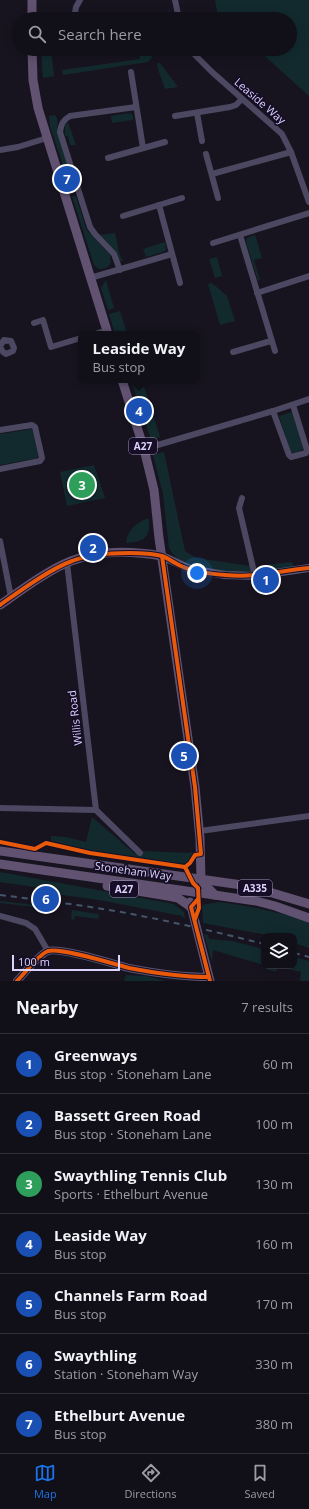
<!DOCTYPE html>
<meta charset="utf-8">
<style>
body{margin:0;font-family:"Open Sans",sans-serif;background:#1e1d25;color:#f1f3f6}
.controls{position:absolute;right:12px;bottom:12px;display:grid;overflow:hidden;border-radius:8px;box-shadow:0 2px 10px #0003}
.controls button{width:36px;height:36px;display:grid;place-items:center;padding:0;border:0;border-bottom:1px solid #302f37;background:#110f18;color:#f1f3f6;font:20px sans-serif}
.scale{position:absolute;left:12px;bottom:10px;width:108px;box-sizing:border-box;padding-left:4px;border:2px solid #ddd3ff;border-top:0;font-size:11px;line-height:14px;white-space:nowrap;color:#ddd3ff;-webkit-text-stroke:3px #150e26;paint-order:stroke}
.you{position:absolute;left:197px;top:573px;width:14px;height:14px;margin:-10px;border:3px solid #fff;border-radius:50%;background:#1a73e8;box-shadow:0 0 0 6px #1a73e833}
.badge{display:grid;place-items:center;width:26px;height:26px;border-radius:50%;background:#1a73e8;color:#fff;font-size:13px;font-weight:700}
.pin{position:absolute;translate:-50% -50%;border:2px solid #fff;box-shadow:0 1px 4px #0006}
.popup{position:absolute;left:78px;top:331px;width:122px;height:52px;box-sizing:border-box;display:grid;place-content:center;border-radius:8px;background:#110f18;filter:drop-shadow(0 1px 3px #0005);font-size:13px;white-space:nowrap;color:#9c9ca2}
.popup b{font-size:15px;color:#f1f3f6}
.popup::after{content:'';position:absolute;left:50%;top:100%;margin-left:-8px;border:8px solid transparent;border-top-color:#110f18}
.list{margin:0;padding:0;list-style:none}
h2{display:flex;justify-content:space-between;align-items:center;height:52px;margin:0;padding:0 16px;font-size:17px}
h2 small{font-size:13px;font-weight:400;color:#9c9ca2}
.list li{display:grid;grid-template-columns:26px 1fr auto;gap:12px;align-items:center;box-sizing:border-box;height:60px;padding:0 16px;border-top:1px solid #302f37}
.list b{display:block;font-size:15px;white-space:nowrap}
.list p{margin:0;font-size:13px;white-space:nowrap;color:#9c9ca2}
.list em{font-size:13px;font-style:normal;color:#9c9ca2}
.icon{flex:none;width:22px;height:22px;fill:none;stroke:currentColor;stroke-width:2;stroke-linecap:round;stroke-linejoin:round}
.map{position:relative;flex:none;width:309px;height:981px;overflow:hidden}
.search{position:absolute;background:#110f18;box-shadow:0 2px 10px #0003;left:12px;right:12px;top:12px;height:44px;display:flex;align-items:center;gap:10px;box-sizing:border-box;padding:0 14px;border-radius:22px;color:#9c9ca2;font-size:15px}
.sheet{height:472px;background:#110f18}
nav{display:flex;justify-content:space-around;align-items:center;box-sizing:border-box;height:56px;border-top:1px solid #302f37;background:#110f18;font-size:11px;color:#9c9ca2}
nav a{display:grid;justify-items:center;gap:2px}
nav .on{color:#1a73e8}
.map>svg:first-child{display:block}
.green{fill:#122a2e}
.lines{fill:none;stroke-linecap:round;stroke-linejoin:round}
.street{stroke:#4d4861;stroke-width:6}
.secondary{stroke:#5a5574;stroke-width:8}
.primary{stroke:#625272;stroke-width:9}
.rail{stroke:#45566b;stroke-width:2;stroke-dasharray:6 5;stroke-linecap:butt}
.cycleway-casing{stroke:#150e26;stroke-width:6}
.cycleway{stroke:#e8590c;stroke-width:4}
.labels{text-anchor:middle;stroke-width:3.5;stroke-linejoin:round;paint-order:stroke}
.shield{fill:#150e26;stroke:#a198be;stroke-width:1}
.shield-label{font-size:10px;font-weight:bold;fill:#ddd3ff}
.street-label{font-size:11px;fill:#ddd3ff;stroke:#150e26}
</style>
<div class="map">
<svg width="309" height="981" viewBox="0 0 309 981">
<rect width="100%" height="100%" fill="#171420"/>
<g class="green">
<path d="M215,0H309V96L257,49H290V19H229L226,16H218Z"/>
<path d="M170,11L173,19H151L150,15Z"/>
<path d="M41,49H51L54,76L43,78Z"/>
<path d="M139,49H151L152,57L148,62L63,75L62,70L140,59Z"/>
<path d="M157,63H160L178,87L165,89L159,72Z"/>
<path d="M130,113L133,116V120L112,123L111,116Z"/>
<path d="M55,115C58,119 58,122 57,127L75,191L74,192L70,180H68L50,126L49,116Z"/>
<path d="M68,122L76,145H70L68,136H65V125Z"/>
<path d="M72,196H76L86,229L111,256L110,257L111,263L106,268L99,269L94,265Z"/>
<path d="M115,233L120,256L123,261H120L117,253L100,235Z"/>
<path d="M255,235L262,258L254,260L260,280L258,281L246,242L247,238Z"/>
<path d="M165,242L166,250L163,252L146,257L143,249Z"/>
<path d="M217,257L222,276L215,278L209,259Z"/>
<path d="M106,280L114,308L108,310L101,288Z"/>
<path d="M212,283L227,296L235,321L220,325L208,284Z"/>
<path d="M120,311L127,334H115L109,314Z"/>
<path d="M131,380H142L160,437L151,440Z"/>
<path d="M292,412L304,449L294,453L291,452L279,416Z"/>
<path d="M32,429L38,455L37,458L0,465V434Z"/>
<path d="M164,452L185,551L196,558L251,566L253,574C229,572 180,572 169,548L163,494L153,455Z"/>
<path d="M94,465L105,498L67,506L60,472Z"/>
<path d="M148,518C149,520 149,523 149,527C148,541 138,542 126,543C128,529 136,523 148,518Z"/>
<path d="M292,562L294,568L258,573L257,566Z"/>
<path d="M92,817L135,854L144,851L187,853L194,852C190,861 186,865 177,865L88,851L51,841V836L66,837L86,842Z"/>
<path d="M0,872L174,904L184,912L185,919L182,916L99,900L48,893V889L0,882Z"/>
<path d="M0,897V901L43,906V908L0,903Z"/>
<path d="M219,902C250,906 279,912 309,922V948L294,943V936H272L203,923L202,905Z"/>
<path d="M72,910L98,914H99L98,919L75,916L74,920L71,919Z"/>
<path d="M204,934L208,935L209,939L232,941L264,949V965L213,950L212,962Z"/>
<path d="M294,957L309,961V981H300L301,972L278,967L276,972L266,969L267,966H294Z"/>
<path d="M126,975L146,976L166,981H124Z"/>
</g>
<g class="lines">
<g class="street">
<path d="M175,0L179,19"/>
<path d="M74,19L76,7L80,0"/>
<path d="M189,49L212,72L282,134L291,152L309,202"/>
<path d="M131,72L143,148"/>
<path d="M197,113L202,141"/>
<path d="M175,116L230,107L236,105L242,99"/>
<path d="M0,150L18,147L47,138"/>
<path d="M206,154L218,198"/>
<path d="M108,158L165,142"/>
<path d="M212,174L291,152"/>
<path d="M159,205L180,283"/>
<path d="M123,216L182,198"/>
<path d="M240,235L275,351"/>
<path d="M213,243L309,213"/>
<path d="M120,270L114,254L95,234L90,227L60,132C61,124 63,120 70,116L136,107"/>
<path d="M90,278L172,254"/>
<path d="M257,293L309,276"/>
<path d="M34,323L43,320L51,347L81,338"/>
<path d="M95,334L107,330"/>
<path d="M0,346L4,340L11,341L14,348L13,351L6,354L3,352L0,347"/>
<path d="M233,352L271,341"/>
<path d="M273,411L289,455L291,457L306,453L307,450L293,405"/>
<path d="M0,430L32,425L35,427L42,458L40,461L0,469"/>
<path d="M144,449L273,411L309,399"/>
<path d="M242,498L239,508L255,576"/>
<path d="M0,541L11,597"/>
<path d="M67,563L96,810L140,853"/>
<path d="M0,808L96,810"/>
<path d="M200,831L309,816"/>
<path d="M0,916L26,923L35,929L48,951"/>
</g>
<g class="secondary">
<path d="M162,556L190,569L225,575L255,576L309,568"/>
<path d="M17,981C25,973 38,955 48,951C60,947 114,964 129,968C155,973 183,977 209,977"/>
</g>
<g class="primary">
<path d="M32,19V0"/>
<path d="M32,49L33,80L38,108L108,334"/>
<path d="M122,380L144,449L154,490L159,538L195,787L200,839L201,879L205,885L215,895"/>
<path d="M0,605C20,591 48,570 71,561C99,550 133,551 162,556"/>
<path d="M0,851L249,886L309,904"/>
<path d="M0,864L256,901L275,906L309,918"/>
<path d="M107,886L168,896L178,898L191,907"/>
<path d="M190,902L210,981"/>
</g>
<g class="rail">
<path d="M0,895C40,900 81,905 121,912C169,921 217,932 264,944"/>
<path d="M294,953L309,957"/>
</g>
<g class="cycleway-casing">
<g id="cycleway">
<path d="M162,556L195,787L201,854L195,855L190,863L185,867L193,883L198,888L199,908L195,919"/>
<path d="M0,605C20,591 50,569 72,561C90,554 110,553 129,553C140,553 151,553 162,556C168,558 174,563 181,566C194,572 211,574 225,575C256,578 279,571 309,568"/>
<path d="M0,842L35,849L46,843L90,853L185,867"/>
<path d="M198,899L191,907L210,981"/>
<path d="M17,981C25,973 38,955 48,951C60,947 114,964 129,968C155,973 183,977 209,977"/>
</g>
</g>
<use href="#cycleway" class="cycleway"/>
</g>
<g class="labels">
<g class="shield">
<rect x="129" y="438" width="28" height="16" rx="3"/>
<rect x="238" y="880" width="34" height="16" rx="3"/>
<rect x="110" y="881" width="28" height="16" rx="3"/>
</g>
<g class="shield-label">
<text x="143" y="450">A27</text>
<text x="255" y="892">A335</text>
<text x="124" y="893">A27</text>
</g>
<g class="street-label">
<text transform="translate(260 101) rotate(41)" y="4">Leaside Way</text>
<text transform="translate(75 718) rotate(-97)" y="4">Willis Road</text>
<text transform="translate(133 871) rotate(8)" y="4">Stoneham Way</text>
</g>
</g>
</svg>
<div class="controls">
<button><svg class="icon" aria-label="layers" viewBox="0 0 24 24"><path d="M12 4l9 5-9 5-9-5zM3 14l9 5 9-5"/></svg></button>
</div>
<div class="scale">100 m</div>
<div class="you"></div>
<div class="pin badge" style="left:266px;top:580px;background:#1a4fb4">1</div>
<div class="pin badge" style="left:93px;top:548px;background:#1a4fb4">2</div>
<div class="pin badge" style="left:82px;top:485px;background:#2e9e5b">3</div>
<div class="pin badge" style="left:139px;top:411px;background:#1a4fb4">4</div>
<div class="popup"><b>Leaside Way</b>Bus stop</div>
<div class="pin badge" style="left:184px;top:756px;background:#1a4fb4">5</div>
<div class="pin badge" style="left:46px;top:899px;background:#1a4fb4">6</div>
<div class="pin badge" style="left:67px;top:179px;background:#1a4fb4">7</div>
<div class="search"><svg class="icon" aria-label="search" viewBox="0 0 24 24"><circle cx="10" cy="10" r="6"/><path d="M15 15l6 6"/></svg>Search here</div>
</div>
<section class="sheet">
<h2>Nearby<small>7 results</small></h2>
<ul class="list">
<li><span class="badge" style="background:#1a4fb4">1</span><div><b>Greenways</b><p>Bus stop · Stoneham Lane</p></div><em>60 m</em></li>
<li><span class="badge" style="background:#1a4fb4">2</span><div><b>Bassett Green Road</b><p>Bus stop · Stoneham Lane</p></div><em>100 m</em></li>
<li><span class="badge" style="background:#2e9e5b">3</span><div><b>Swaythling Tennis Club</b><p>Sports · Ethelburt Avenue</p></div><em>130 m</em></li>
<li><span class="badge" style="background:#1a4fb4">4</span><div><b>Leaside Way</b><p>Bus stop</p></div><em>160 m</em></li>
<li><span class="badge" style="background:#1a4fb4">5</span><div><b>Channels Farm Road</b><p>Bus stop</p></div><em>170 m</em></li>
<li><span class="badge" style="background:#1a4fb4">6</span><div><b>Swaythling</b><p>Station · Stoneham Way</p></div><em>330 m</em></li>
<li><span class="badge" style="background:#1a4fb4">7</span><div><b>Ethelburt Avenue</b><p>Bus stop</p></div><em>380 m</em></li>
</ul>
</section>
<nav>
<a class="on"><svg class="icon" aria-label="map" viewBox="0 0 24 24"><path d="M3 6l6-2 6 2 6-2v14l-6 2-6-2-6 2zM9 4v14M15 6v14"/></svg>Map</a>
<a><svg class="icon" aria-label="directions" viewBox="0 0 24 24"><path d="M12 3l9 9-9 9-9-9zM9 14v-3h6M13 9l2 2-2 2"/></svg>Directions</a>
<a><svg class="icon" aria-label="saved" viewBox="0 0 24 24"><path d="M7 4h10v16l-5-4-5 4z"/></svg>Saved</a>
</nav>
